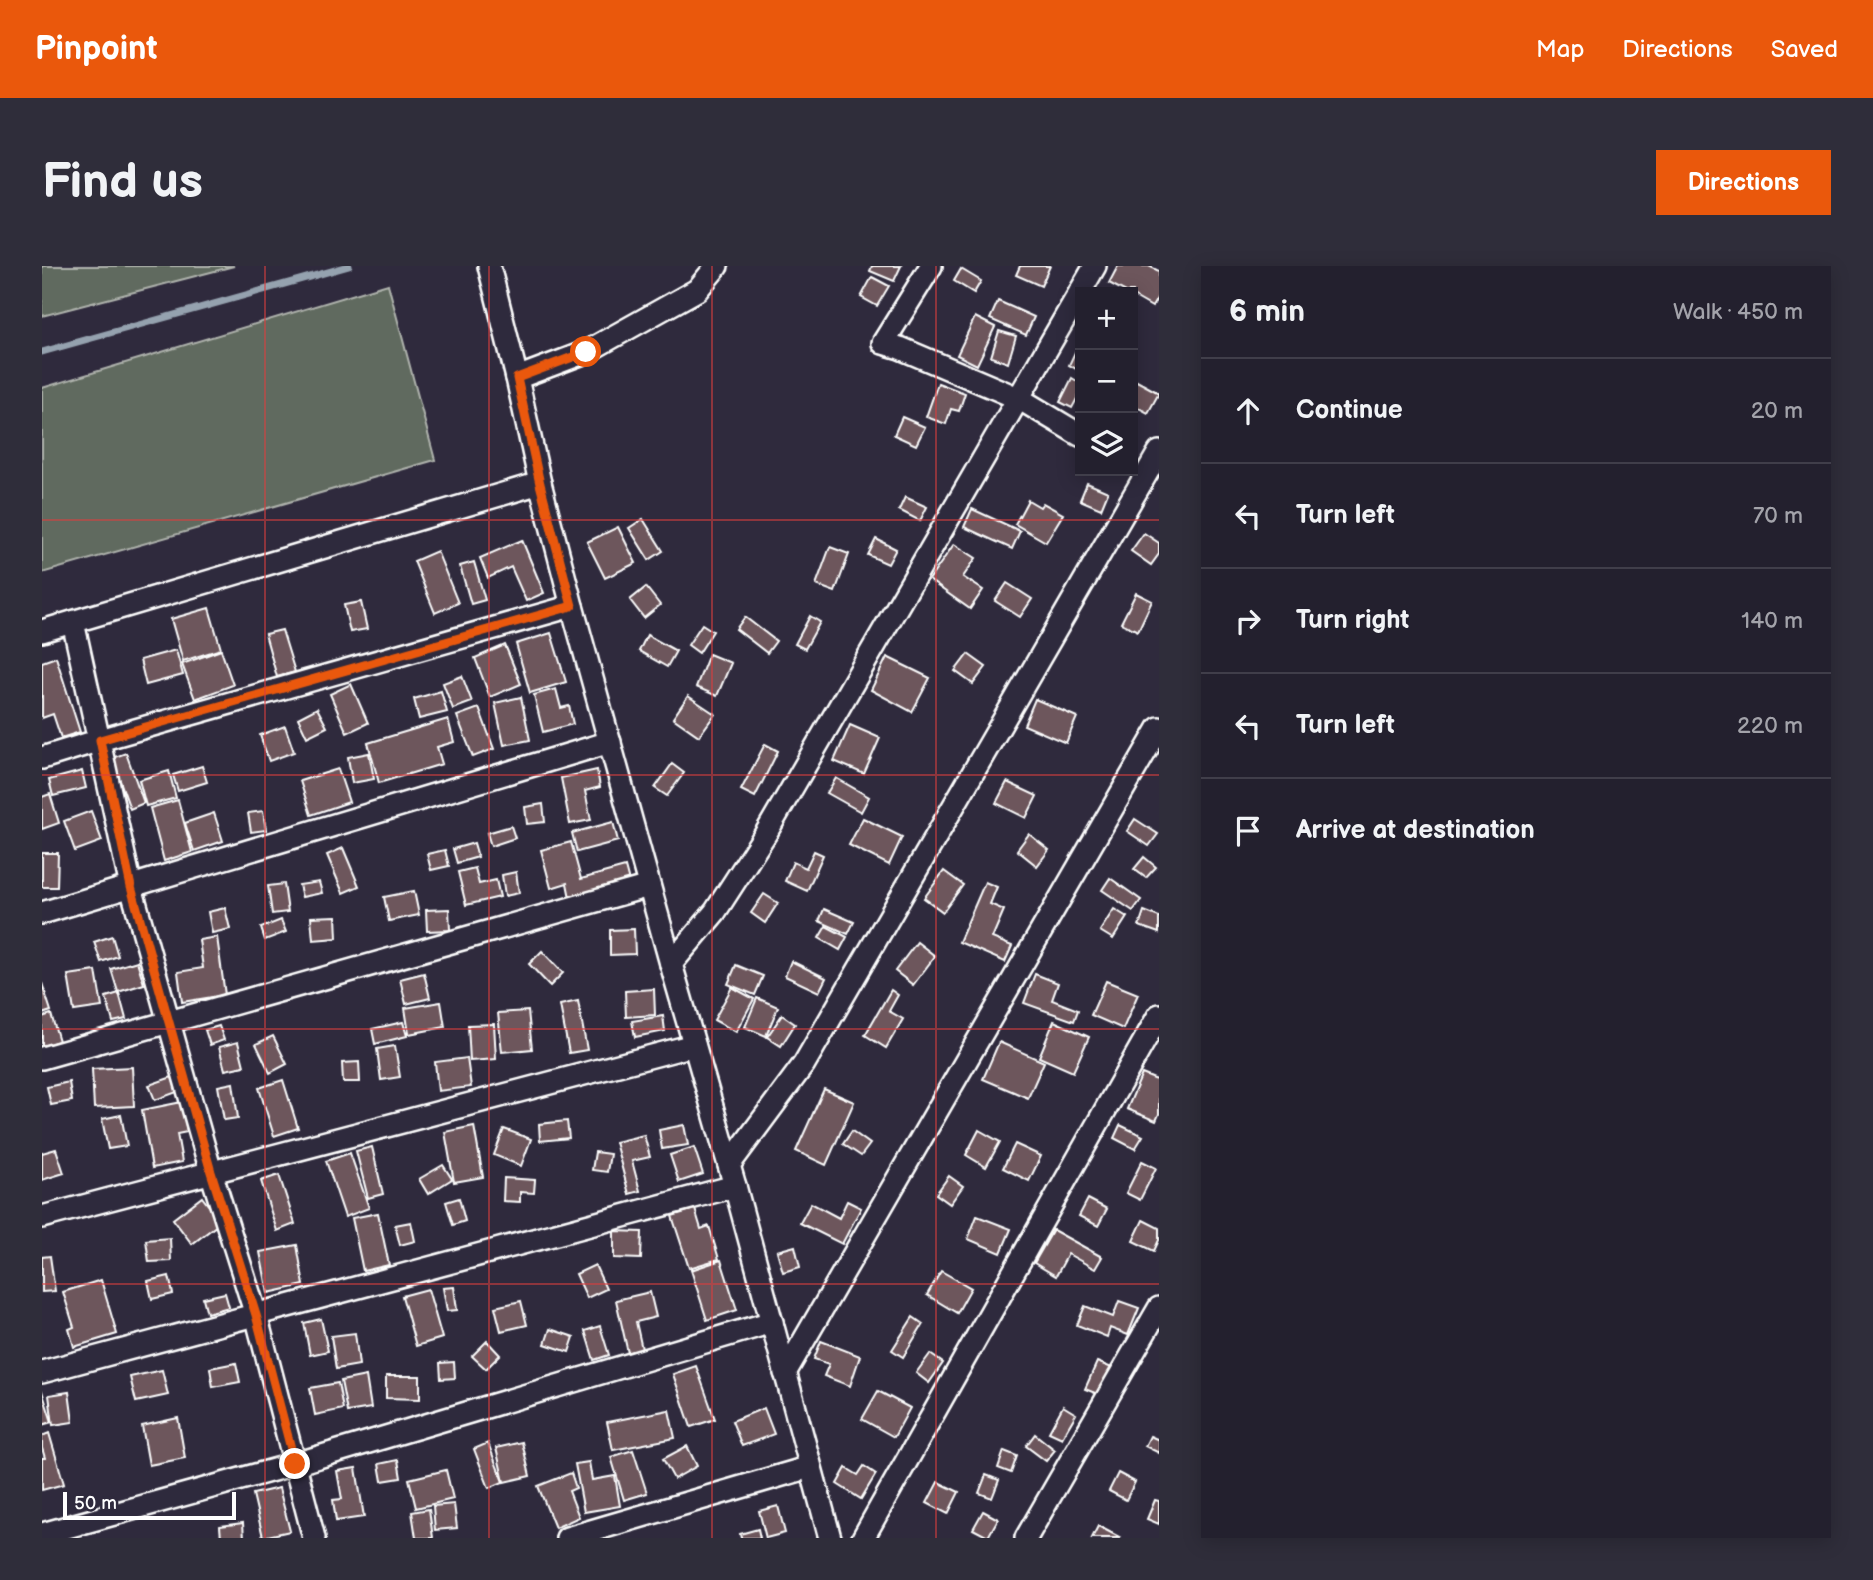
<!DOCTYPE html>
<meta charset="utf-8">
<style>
body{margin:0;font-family:"Balsamiq Sans",sans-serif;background:#2f2d3a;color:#f1f3f6}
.controls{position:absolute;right:21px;top:21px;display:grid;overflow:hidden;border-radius:0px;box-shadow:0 4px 18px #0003}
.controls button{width:63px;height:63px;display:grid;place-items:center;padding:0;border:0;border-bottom:2px solid #403e4a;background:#23202e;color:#f1f3f6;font:35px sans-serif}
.scale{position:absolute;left:21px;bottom:18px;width:173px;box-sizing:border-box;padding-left:7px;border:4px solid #fff;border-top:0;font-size:19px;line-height:24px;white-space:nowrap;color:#fff;-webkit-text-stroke:5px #2f2a3d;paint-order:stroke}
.stop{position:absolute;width:21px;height:21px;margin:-16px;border:5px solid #ea580c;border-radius:50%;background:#fff}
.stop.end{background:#ea580c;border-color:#fff;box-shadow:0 2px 7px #0008}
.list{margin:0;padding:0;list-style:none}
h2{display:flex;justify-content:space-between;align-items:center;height:91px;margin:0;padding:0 28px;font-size:30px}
h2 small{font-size:23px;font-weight:400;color:#a3a3aa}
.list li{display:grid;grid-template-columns:46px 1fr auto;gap:21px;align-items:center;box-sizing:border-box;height:105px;padding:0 28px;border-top:2px solid #403e4a}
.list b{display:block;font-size:26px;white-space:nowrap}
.list em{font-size:23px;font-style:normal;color:#a3a3aa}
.icon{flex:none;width:38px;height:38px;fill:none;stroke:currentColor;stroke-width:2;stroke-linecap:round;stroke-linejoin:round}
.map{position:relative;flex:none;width:1117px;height:1272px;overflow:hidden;border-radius:0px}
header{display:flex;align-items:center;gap:42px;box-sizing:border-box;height:98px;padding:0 35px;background:#ea580c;color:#fff}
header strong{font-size:33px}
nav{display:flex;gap:38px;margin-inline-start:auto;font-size:24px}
.intro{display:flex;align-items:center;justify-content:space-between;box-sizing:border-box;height:168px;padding:0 42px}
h1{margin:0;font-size:49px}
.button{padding:18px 32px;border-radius:0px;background:#ea580c;color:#fff;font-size:24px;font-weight:700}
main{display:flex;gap:42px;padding:0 42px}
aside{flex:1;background:#23202e;border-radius:0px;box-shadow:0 4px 18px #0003}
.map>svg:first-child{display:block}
.green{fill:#606a5e;stroke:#b0b4ae;stroke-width:2}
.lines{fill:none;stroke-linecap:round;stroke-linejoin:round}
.stream{stroke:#95a2af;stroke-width:7}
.building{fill:#6d565c;stroke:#fff;stroke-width:2}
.minor-casing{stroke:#fff;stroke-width:26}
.minor{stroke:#2f2a3d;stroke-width:21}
.route{stroke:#ea580c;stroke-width:9}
.grid{fill:none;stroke:#da3e3e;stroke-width:2;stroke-opacity:0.55}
</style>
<header>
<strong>Pinpoint</strong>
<nav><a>Map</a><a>Directions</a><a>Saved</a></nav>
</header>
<div class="intro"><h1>Find us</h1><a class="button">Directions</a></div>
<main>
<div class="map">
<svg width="1117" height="1272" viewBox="0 0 1117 1272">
<rect width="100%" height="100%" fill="#2f2a3d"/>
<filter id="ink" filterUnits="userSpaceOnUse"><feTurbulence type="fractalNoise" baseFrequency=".0143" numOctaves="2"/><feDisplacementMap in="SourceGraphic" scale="14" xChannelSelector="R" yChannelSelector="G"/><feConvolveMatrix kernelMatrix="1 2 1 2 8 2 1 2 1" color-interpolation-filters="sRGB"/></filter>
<g filter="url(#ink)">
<g class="green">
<path d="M0,0H192L0,50Z"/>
<path d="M346,18L393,194L0,307V122Z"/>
</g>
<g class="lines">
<path class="stream" d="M0,86L307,0"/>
</g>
<g class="building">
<path d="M830,0H859L852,15L828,5Z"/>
<path d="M978,0H1008L999,20L974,9Z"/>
<path d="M1076,0H1107L1117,5V29L1110,41L1091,30V26H1084L1067,17Z"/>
<path d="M919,3L939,15L932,27L912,15Z"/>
<path d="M830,11L847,20L835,40L819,31Z"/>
<path d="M956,35L992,51L984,69L948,53Z"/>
<path d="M933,51L953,61L935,99L915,89Z"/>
<path d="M957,65L974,70L966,97L949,91Z"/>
<path d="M1034,84L1038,86V105L1027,99Z"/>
<path d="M1030,112L1038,117V127L1030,142L1018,136Z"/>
<path d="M1091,113L1117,127L1106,147L1091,139Z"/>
<path d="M896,117L923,127L917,145L909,143L904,158L884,151Z"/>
<path d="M860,151L883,161L874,179L852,169Z"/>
<path d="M1045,217L1066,226L1059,243L1038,234Z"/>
<path d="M863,231L885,241L878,255L857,244Z"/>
<path d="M986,234L998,241L1001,237L1021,248L1004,276L973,258Z"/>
<path d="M930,243L978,265L970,283L922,261Z"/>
<path d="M601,253L621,285L607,294L587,262Z"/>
<path d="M576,261L594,297L563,312L545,276Z"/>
<path d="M1102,267L1117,277V288L1109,299L1089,285Z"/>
<path d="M834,273L854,283L846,298L826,289Z"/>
<path d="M480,274L502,327L484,335L469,301L446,312L438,292Z"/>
<path d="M912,278L934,292L921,311L941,324L928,343L887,314Z"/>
<path d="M788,281L807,288L793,326L774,319Z"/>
<path d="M395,285L416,337L393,347L372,295Z"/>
<path d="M432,296L443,334L429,338L418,300Z"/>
<path d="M965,317L990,333L978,351L953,335Z"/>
<path d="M604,321L618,339L602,352L588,334Z"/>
<path d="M1094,327L1110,335L1096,365L1079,357Z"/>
<path d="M319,336L325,363L308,366L302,339Z"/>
<path d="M167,342L179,383L141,395L129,353Z"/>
<path d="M768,350L778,356L763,383L753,378Z"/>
<path d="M703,351L734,375L725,387L694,363Z"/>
<path d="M660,358L671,365L657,387L646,379Z"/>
<path d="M240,364L253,406L235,411L223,368Z"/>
<path d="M509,367L524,416L488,427L474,378Z"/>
<path d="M605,369L634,385L625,401L597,385Z"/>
<path d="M463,379L479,418L448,431L433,392Z"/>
<path d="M134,384L141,409L104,419L98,394Z"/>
<path d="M179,384L191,419L153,433L140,398Z"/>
<path d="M667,388L689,397L675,430L654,421Z"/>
<path d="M926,388L944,401L931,418L913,405Z"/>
<path d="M14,391L38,466L19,472L11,448L0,452V396Z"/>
<path d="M845,391L888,412L870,446L829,424Z"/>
<path d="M420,410L430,436L411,443L401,417Z"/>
<path d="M309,418L326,457L305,467L288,428Z"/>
<path d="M514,423L519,442L527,440L531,458L501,466L492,429Z"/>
<path d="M399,425L405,446L377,453L372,433Z"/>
<path d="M646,430L673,448L657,470L631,452Z"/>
<path d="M479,431L488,474L462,479L453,437Z"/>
<path d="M993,433L1035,451L1024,477L982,459Z"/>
<path d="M275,442L285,461L265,471L256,452Z"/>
<path d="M437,442L452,483L431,491L415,450Z"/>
<path d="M406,453L412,476L395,481L400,498L337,517L326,477Z"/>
<path d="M808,459L838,472L822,508L792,495Z"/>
<path d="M243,460L252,486L227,495L218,469Z"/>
<path d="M723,478L736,485L713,531L699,524Z"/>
<path d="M84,487L102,537L88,543L70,492Z"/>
<path d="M327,487L332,513L310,517L306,491Z"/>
<path d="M630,498L642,507L625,530L613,522Z"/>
<path d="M160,500L165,516L136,525L131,509Z"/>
<path d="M296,503L307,536L269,549L258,515Z"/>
<path d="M555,504L558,521L543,525L549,554L528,558L519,512Z"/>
<path d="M40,505L44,522L11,530L7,514Z"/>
<path d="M127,505L134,532L104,540L97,514Z"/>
<path d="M794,512L827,531L819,546L785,527Z"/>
<path d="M965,516L995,530L984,552L954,537Z"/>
<path d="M8,528L17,557L0,563V531Z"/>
<path d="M136,534L150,586L122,595L108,542Z"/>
<path d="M501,538L503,556L485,558L483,541Z"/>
<path d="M49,545L60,575L33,585L22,555Z"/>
<path d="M221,545L224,564L209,566L206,547Z"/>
<path d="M172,547L181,575L152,585L143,557Z"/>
<path d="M821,552L860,571L847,599L807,579Z"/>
<path d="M1093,553L1116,568L1107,580L1085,565Z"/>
<path d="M571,556L576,575L535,586L530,567Z"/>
<path d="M469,560L473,572L449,580L445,567Z"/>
<path d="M987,568L1007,584L995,600L975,584Z"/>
<path d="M529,576L539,613L583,601L587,616L528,632L525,617L509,622L499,584Z"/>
<path d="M432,577L436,591L415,597L411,583Z"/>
<path d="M301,582L317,620L301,627L285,589Z"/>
<path d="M403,584L407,600L389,604L385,588Z"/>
<path d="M772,585L781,589L765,625L743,615L751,596L764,602Z"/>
<path d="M0,587H16L15,621H0Z"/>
<path d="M1102,591L1114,601L1104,612L1092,603Z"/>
<path d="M433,602L437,618L454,614L458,631L424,639L416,606Z"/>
<path d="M902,605L921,619L901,646L882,632Z"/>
<path d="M474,606L477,627L463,630L460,609Z"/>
<path d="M1068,612L1099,634L1091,645L1060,624Z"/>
<path d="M277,616L280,627L260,631L257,619Z"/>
<path d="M943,616L955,621L948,638L962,644L950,672L970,680L963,696L917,676Z"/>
<path d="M242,618L246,646L230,648L226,620Z"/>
<path d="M372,625L377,649L347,655L342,631Z"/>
<path d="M722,628L736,637L723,657L709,647Z"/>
<path d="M183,642L188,663L170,667L166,646Z"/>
<path d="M407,643L408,664L385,665L384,644Z"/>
<path d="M782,643L812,656L806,668L777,655Z"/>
<path d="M1072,643L1085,651L1071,673L1058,665Z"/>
<path d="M1102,645L1117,651V667L1097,660Z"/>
<path d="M294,650L295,672L271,674L269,651Z"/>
<path d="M239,654L244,666L223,674L219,662Z"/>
<path d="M784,660L805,671L798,684L777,672Z"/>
<path d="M592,663L593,688L568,689V664Z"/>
<path d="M70,670L76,690L59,696L52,676Z"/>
<path d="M175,671L183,729L140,736L136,706L161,702L157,674Z"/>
<path d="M875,676L893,690L871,719L853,705Z"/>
<path d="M500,685L521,707L508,720L487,698Z"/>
<path d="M95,695L102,718L76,726L69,703Z"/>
<path d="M749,695L784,712L777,726L743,710Z"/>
<path d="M694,699L721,710L713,729L686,718Z"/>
<path d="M54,705L60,741L32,745L26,709Z"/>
<path d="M382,707L388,732L364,738L358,713Z"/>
<path d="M993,708L1016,717L1010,734L1036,744L1032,755L982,737Z"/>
<path d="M1064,715L1096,728L1081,763L1049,749Z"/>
<path d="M0,717L9,745L0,748Z"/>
<path d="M690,721L712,733L694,766L672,754Z"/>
<path d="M612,723L613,749L584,751L583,725Z"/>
<path d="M849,724L856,729L847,745L861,753L844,782L823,769Z"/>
<path d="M77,727L84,753L71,756L64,731Z"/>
<path d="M715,732L736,741L724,770L703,761Z"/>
<path d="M536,735L545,784L527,787L518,739Z"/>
<path d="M399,736L403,761L367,768L363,742Z"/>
<path d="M486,745L490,783L460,786L456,747Z"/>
<path d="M9,748L17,775L0,780V751Z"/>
<path d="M740,749L753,758L739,780L725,771Z"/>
<path d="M621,750L623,765L593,771L590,755Z"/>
<path d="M1012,755L1047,771L1031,806L997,791Z"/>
<path d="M361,756L365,770L333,778L330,763Z"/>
<path d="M452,758L454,793L428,795L426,759Z"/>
<path d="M177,760L182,774L168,779L163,764Z"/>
<path d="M231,770L245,798L228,807L214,778Z"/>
<path d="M196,776L202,800L183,804L177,781Z"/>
<path d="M957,776L1002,796L986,832L941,813Z"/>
<path d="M353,780L358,811L339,814L335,783Z"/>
<path d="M425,792L429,821L396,825L393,796Z"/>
<path d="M317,796L318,816H301L300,797Z"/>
<path d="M90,801L92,840L52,842L50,803Z"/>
<path d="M1100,808L1117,815V848L1114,855L1085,843Z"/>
<path d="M130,811L135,826L113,834L107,819Z"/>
<path d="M241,814L256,862L232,870L217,822Z"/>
<path d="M27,816L30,835L9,839L5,821Z"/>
<path d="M191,817L196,852L182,854L176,820Z"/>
<path d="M782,823L812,836L784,899L754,885Z"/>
<path d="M140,836L145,866L135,868L140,896L110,902L100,844Z"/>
<path d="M79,849L85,880L66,883L60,853Z"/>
<path d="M525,855L527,872L498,875L497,858Z"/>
<path d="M642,859L646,879L620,883L617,864Z"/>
<path d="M1078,859L1101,870L1093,883L1072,872Z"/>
<path d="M432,860L441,911L412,916L403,866Z"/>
<path d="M462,863L489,873L479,900L452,889Z"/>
<path d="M937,864L958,876L944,901L924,889Z"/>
<path d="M810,865L828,878L819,890L801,878Z"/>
<path d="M602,869L608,891L590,895L598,925L587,928L573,876Z"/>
<path d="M973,878L999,890L987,915L961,902Z"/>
<path d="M330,881L341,928L326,932L314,885Z"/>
<path d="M652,881L661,908L637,916L628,889Z"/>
<path d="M14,883L22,907L0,914V887Z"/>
<path d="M553,886L568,888L565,906L550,904Z"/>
<path d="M308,887L327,942L303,951L284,895Z"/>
<path d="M1100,895L1114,902L1098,934L1084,927Z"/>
<path d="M401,899L410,913L386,928L377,913Z"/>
<path d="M237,909L253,958L235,965L219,915Z"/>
<path d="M907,910L921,920L908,938L894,928Z"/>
<path d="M462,912L493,914L492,927L478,926V936L461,935Z"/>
<path d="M160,931L179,956L150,978L131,953Z"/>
<path d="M417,932L423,955L411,959L404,936Z"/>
<path d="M1046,933L1065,943L1056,960L1037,950Z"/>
<path d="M805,935L819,942L800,978L758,957L769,937L797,952Z"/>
<path d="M653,943L659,963L667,960L677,993L647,1002L630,950Z"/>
<path d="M336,947L347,999L321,1005L310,952Z"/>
<path d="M935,950L969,963L959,987L926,973Z"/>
<path d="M1101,954L1117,962V974L1112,985L1091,975Z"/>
<path d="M369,956L373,975L358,979L353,959Z"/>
<path d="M1011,964L1060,991L1053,1003L1026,988L1014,1010L992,997Z"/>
<path d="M572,965L600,966L599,993L572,992Z"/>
<path d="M128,972L129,995L107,996L104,974Z"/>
<path d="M255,979L262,1019L226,1027L218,986Z"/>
<path d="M753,980L758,1001L741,1006L735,985Z"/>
<path d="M8,990L13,1025L0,1026V991Z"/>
<path d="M679,994L695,1044L665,1054L649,1004Z"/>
<path d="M553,999L564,1023L545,1032L534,1008Z"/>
<path d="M899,1005L929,1022L915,1047L885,1029Z"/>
<path d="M127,1010L131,1028L110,1033L106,1015Z"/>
<path d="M59,1014L75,1068L32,1081L27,1063L32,1061L21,1026Z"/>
<path d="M412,1021L415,1044L405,1045L401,1022Z"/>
<path d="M386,1023L400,1072L374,1080L360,1030Z"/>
<path d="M608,1026L614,1051L594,1056L600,1083L586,1087L574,1034Z"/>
<path d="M183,1027L187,1041L165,1047L161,1032Z"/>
<path d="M479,1035L485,1059L459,1065L453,1041Z"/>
<path d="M1077,1035L1097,1042L1086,1069L1068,1062L1065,1071L1035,1059L1043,1040L1071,1051Z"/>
<path d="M871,1051L881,1058L861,1091L850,1084Z"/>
<path d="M279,1053L286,1085L268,1089L262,1057Z"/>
<path d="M558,1060L567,1089L552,1094L543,1065Z"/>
<path d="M508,1063L532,1071L527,1086L503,1078Z"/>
<path d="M313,1067L317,1099L294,1103L289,1070Z"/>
<path d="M445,1075L458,1089L444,1103L430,1090Z"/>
<path d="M779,1075L818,1090L808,1120L782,1110L787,1098L772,1093Z"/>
<path d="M888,1088L901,1097L887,1117L874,1107Z"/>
<path d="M412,1096L413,1112L399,1113L398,1097Z"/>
<path d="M1055,1096L1070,1102L1058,1129L1043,1123Z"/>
<path d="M194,1097L198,1116L171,1121L168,1102Z"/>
<path d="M654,1100L673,1153L649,1161L631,1108Z"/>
<path d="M120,1104L126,1129L94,1136L88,1111Z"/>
<path d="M324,1110L329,1142L305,1146L299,1115Z"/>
<path d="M344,1110H378V1133L344,1132Z"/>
<path d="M296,1117L301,1143L273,1149L268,1122Z"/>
<path d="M0,1125L10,1156L0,1159Z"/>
<path d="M836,1125L868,1142L852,1171L820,1153Z"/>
<path d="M27,1126L31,1156L11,1159L7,1129Z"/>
<path d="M1021,1140L1034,1148L1020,1172L1007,1166Z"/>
<path d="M722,1142L732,1168L700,1180L690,1155Z"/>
<path d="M627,1144L633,1172L571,1184L565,1156Z"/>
<path d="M136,1152L143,1192L107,1199L100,1160Z"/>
<path d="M7,1167L22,1218L0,1224V1192H3L0,1182V1170Z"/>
<path d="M993,1168L1013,1184L1004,1195L984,1180Z"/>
<path d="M1108,1170L1117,1174V1187L1103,1180Z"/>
<path d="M480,1176L488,1210L462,1216L454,1182Z"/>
<path d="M446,1177L461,1216L447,1222L432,1183Z"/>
<path d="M645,1180L655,1200L632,1213L621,1193Z"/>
<path d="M591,1184L605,1227L582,1234L569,1191Z"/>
<path d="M962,1185L975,1190L969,1207L956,1202Z"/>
<path d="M356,1194L359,1212L340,1215L337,1198Z"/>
<path d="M547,1196L550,1214L573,1210L578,1240L542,1246L533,1198Z"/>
<path d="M822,1200L834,1208L819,1233L795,1218L804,1202L816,1209Z"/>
<path d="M314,1202L322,1251L294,1255L291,1234L300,1233L295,1205Z"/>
<path d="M404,1204L411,1233L374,1242L367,1213Z"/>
<path d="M529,1207L534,1222L527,1225L537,1251L513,1262L496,1220Z"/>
<path d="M1076,1207L1093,1216L1084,1234L1067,1225Z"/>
<path d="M944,1209L957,1214L950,1232L937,1227Z"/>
<path d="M896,1216L917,1226L906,1248L885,1237Z"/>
<path d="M237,1222L248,1265L221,1271L211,1228Z"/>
<path d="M1113,1234L1117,1235V1258L1105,1253Z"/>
<path d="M412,1238L415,1262L393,1264L391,1240Z"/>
<path d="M736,1240L743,1267L724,1272L717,1245Z"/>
<path d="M387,1243L391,1272H374L370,1246Z"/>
<path d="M941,1245L956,1253L946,1271L931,1263Z"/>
<path d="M201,1257L202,1272H179L178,1260Z"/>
<path d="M1056,1260L1079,1272H1050Z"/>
<path d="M716,1263L718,1272H699L698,1268Z"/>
</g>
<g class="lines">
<g class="minor-casing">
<g id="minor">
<path d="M447,0L475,112L498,217L530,340L629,698L693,920L788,1272"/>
<path d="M889,0L841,77L858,82L978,133L1038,169"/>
<path d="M1038,26L1053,0"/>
<path d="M475,112L544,86L655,24L675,0"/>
<path d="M31,356L89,621L169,906L214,1049L272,1272"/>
<path d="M0,365L498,217"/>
<path d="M0,492L58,474L530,340"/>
<path d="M0,647L568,476"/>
<path d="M629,698L673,646L724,567L1038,26"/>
<path d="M0,792L607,620"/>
<path d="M687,899L762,798L1117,186"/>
<path d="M0,951L652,779"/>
<path d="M0,1106L693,920"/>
<path d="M743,1107L1117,462"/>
<path d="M0,1268L253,1198L730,1056"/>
<path d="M525,1272L768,1201"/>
<path d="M821,1272L1117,749"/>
<path d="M984,1272L1117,1042"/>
</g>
</g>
<use href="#minor" class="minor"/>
</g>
</g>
<g class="lines" filter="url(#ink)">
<path class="route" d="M253,1198L214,1049L169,906L89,621L58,474L530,340L498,218L475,112L544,86"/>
</g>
<path class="grid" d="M223,0V1272M447,0V1272M670,0V1272M894,0V1272M0,254H1117M0,509H1117M0,763H1117M0,1018H1117"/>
</svg>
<div class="controls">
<button>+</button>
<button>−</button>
<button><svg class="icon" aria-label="layers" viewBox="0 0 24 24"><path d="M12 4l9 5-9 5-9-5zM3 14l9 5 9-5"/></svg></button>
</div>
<div class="scale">50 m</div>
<div class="stop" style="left:544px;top:86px"></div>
<div class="stop end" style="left:253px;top:1198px"></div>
</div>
<aside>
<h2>6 min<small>Walk · 450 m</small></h2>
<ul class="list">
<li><svg class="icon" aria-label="ahead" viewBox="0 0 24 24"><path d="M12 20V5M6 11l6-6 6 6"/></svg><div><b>Continue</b></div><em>20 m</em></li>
<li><svg class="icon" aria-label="left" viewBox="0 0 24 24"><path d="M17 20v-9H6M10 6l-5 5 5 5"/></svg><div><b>Turn left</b></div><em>70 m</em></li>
<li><svg class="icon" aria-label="right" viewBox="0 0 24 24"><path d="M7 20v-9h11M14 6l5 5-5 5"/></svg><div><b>Turn right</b></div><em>140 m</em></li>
<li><svg class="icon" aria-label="left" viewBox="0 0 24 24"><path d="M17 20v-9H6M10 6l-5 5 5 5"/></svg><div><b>Turn left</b></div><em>220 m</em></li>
<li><svg class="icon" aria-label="arrive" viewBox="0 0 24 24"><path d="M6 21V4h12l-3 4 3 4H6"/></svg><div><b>Arrive at destination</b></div></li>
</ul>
</aside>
</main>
